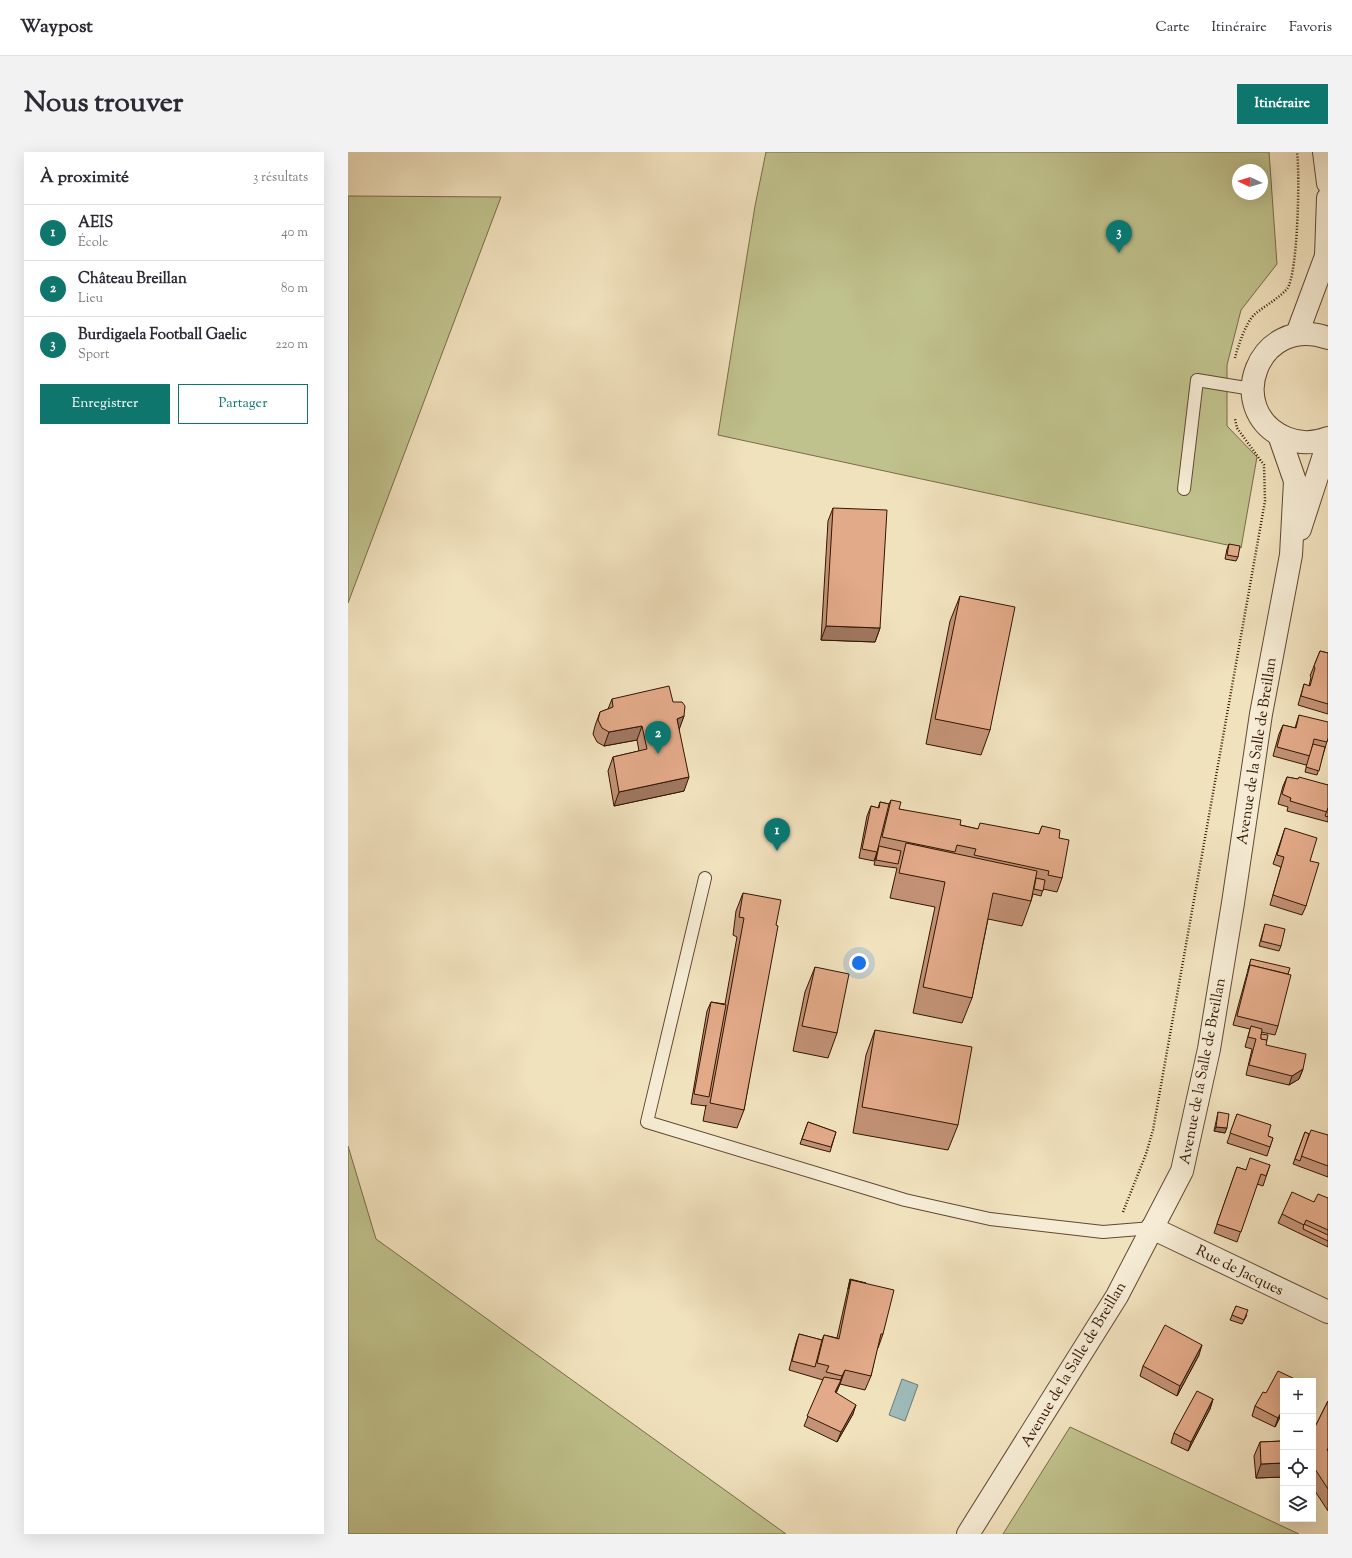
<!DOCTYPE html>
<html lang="fr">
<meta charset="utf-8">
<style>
body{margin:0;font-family:"Sorts Mill Goudy",serif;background:#f2f2f3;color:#2b2b33}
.controls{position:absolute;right:12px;bottom:12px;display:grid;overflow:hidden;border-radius:0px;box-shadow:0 4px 16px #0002}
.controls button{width:36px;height:36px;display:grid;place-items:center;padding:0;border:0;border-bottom:1px solid #e1e1e2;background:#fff;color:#2b2b33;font:20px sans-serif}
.compass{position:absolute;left:884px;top:12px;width:36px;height:36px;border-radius:50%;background:#fff;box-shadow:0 4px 16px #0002;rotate:274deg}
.you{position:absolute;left:511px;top:811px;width:14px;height:14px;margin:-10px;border:3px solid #fff;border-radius:50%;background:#1a73e8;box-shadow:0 0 0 6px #1a73e833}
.badge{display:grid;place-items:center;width:26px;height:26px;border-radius:50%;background:#0f766e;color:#fff;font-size:13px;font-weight:700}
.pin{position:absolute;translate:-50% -33px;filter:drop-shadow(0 1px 2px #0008)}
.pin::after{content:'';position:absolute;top:21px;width:14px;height:12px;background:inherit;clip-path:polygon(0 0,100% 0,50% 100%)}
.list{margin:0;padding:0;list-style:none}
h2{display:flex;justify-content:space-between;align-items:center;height:52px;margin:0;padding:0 16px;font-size:17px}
h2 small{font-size:13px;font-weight:400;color:#7c7c81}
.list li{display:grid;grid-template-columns:26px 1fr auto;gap:12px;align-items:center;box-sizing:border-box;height:56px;padding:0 16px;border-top:1px solid #e1e1e2}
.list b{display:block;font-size:15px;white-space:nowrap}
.list p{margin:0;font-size:13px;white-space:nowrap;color:#7c7c81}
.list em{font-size:13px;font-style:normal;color:#7c7c81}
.actions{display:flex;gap:8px;padding:12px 16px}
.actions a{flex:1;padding:9px 0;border:1px solid #0f766e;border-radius:0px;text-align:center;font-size:14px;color:#0f766e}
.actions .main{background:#0f766e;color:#fff}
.icon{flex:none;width:22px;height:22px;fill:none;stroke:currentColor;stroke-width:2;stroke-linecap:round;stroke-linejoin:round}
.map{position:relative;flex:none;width:980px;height:1382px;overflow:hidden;border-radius:0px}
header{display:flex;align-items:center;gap:24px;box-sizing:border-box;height:56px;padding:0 20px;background:#fff;border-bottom:1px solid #e1e1e2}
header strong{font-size:19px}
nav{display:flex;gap:22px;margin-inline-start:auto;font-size:14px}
.intro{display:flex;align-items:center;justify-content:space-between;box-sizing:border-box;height:96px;padding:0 24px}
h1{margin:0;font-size:28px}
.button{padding:10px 18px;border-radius:0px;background:#0f766e;color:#fff;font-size:14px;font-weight:700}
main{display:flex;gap:24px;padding:0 24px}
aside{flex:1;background:#fff;border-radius:0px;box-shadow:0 4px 16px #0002}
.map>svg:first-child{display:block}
.green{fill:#c0c28d;stroke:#796c47;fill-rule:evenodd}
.water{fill:#9ebcbb;stroke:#737971}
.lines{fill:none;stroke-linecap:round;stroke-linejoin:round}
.service-casing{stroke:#624830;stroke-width:14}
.minor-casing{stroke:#624830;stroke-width:24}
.tertiary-casing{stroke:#624830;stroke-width:24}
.path{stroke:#321501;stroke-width:2.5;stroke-dasharray:1 2;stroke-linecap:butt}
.service{stroke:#f6ecd5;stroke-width:12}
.minor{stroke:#f6ecd5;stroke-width:22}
.tertiary{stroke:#f6ecd5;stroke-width:22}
.wall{fill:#c39276;stroke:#321501}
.shaded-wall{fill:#9f7760;stroke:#321501}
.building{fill:#e3aa89;stroke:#321501}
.labels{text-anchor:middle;stroke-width:3;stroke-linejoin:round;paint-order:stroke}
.street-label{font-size:15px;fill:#321501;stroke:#f6ecd5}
</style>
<header>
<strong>Waypost</strong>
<nav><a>Carte</a><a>Itinéraire</a><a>Favoris</a></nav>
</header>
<div class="intro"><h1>Nous trouver</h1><a class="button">Itinéraire</a></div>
<main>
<aside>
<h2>À proximité<small>3 résultats</small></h2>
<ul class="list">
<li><span class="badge">1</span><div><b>AEIS</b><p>École</p></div><em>40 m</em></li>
<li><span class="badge">2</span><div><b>Château Breillan</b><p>Lieu</p></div><em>80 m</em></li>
<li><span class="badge">3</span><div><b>Burdigaela Football Gaelic</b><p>Sport</p></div><em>220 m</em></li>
</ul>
<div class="actions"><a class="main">Enregistrer</a><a>Partager</a></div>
</aside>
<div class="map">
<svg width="980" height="1382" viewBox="0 0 980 1382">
<rect width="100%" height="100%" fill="#f1e2be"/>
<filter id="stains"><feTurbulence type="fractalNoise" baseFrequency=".005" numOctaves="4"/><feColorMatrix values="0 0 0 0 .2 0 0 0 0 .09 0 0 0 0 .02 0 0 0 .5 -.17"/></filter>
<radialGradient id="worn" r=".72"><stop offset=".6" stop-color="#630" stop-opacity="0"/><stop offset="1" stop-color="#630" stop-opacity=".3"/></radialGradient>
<g class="green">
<path d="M418,0H921L929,112L893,158L879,213V274L909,305L893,396L370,283L407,54ZM890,18H914V42H890Z"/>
<path d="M0,44L153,45L0,451Z"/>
<path d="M0,994L28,1087L438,1382H0Z"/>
<path d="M722,1275L951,1382H655Z"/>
</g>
<path class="water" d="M554,1227L570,1233L557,1269L541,1263Z"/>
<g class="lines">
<g class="service-casing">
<g id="service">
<path d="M836,337L849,228L904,237"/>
<path d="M357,726L299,970L557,1048L642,1067L755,1080L804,1076"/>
</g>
</g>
<g class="minor-casing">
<path id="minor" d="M804,1076L980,1160"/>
</g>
<g class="tertiary-casing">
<g id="tertiary">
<path d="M976,0L980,31"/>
<path d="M980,119L978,104L980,46"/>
<path d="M949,182L978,104"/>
<path d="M980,186C910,161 874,259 938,286C952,292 967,291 980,286"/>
<path d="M952,377L977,300L980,294"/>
<path d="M620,1382L769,1144L834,1019L861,897L885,751L913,562L943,403L947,329L931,283"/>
</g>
</g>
<g class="path">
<path d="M887,206C890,194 898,170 907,162C918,153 930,147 939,137C950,123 952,20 949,0"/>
<path d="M775,1060L798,1002L805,978L917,349L916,313L889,276L887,267"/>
</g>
<use href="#service" class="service"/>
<use href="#minor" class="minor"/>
<use href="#tertiary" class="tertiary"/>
</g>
<g class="wall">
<path d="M485,356L532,476L527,490L473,488L480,369Z"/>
<path d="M881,392L890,405L888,409L877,407L879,397Z"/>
<path d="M612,444L642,578L633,603L578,592L602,469Z"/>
<path d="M972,499L980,501V562L950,553L956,532L961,534L963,525L962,524Z"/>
<path d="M264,547L325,550L336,564L331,576L336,639L266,654L260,619L265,605L291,599L289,588L256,594L249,590L245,582L247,574L252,560L260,557Z"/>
<path d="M951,563L980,586L969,623L957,620L959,612L958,613L925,604L931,582L935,573L947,576Z"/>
<path d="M939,625L980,633V670L939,659L940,655L930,652L935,634Z"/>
<path d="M543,648L551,657L612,673L630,677L691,682L694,674L711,686L714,726L709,740L695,737L693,744L685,742L683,749L674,774L640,767L624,846L614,871L565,861L587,755L542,746L549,716L526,713L529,700L526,709L511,706L519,664L523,654L530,656L532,650L541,652Z"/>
<path d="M937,676L962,709L958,754L954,763L922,753L933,715L925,712Z"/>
<path d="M395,741L428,773L396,958L389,976L355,969L358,953V954L343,952L359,859L363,850L377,852L389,785L385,783L388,759Z"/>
<path d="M917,772L933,794L931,799L911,794Z"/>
<path d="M903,807L930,874L927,883L913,880V882L918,893L955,917L951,927L941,933L898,923L904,897L897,895L902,877L885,873Z"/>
<path d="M467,815L489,881L480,906L445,899L457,840Z"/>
<path d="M527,878L610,973L600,998L505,981L518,903Z"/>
<path d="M870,960L877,981L866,979L869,965Z"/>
<path d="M889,962L920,984L925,986L919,1004L879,991Z"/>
<path d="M460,970L488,980L482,1000L452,992Z"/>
<path d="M957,980L961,982L980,983V1025L945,1012Z"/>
<path d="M922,1013L915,1034L909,1032L889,1090L866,1081L889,1015L898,1018Z"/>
<path d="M980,1046V1095L930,1071L934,1062L966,1050Z"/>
<path d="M502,1127L535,1182L530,1196H529L523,1224L517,1238L492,1232L488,1241L505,1262L489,1290L456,1274L475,1228L441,1218L448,1191L451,1182L474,1188L476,1183L489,1186L501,1132Z"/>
<path d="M888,1154L899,1163L894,1172L882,1168Z"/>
<path d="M851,1203L829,1244L792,1224L795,1214Z"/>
<path d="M865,1247L862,1257L840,1299L823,1291L826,1281Z"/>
<path d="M980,1249V1359L965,1336V1279Z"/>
<path d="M907,1254L935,1259L927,1275L904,1264Z"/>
<path d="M935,1289V1325L908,1326L906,1304L912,1290Z"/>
</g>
<g class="shaded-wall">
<path d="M478,474L532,476L527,490L473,488Z"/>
<path d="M336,564L331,578L329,567Z"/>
<path d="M294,574L289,588L256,594L261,580Z"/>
<path d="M341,625L336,639L266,654L271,640Z"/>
<path d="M955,917L951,927L941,933L944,924Z"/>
<path d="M868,975L879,976L877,981L866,979Z"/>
<path d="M854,1193L851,1203L829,1244L832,1234Z"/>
<path d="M497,1218L492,1232L484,1250L487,1240Z"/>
<path d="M865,1247L862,1257L840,1299L843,1290Z"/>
<path d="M508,1253L505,1262L489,1290L493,1280Z"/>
<path d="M935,1257V1259L927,1275L930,1266Z"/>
<path d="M935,1311V1325L908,1326L913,1312Z"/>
</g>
<g class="building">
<path d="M485,356L539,358L532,476L478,474Z"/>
<path d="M881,392L892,394L890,405L879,403Z"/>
<path d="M612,444L667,455L642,578L587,567Z"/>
<path d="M972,499L980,501V552L953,544L956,532L962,534L967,516L966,514Z"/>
<path d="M321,534L325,550H334L337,554L336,564L329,567L341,625L271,640L265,605L299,597L294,574L261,580L254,576L250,568L252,560L265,555L264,547Z"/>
<path d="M951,563L980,570V586L979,590L966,587L962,604L929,595L935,573L948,576Z"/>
<path d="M965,592L977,595L971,619L958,615Z"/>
<path d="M939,625L950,627L951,625L980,633V656L979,660L942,649L943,646L934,642Z"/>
<path d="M543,648L553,650L551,657L613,668L612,673L630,677L632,671L691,682L694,674L712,678L711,686L721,688L714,726L700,723L701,719L626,703L628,697L609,693L607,700L534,685Z"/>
<path d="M532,650L541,652L529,700L514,697L523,654L531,656Z"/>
<path d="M980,656V665L977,664Z"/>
<path d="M937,676L969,686L962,709L971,711L958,754L925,743L936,705L929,703Z"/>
<path d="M558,691L689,719L683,749L645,741L624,846L575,835L597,730L551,721Z"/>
<path d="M531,694L553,699L550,712L528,708Z"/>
<path d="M688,726L697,728L695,739L686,737Z"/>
<path d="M395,741L433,748L428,773L430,774L396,958L362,951L396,766L391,765Z"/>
<path d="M917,772L937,777L933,794L913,789Z"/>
<path d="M903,807L942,816L940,822L902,813L900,818Z"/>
<path d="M902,813L943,823L930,874L889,864Z"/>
<path d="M467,815L501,822L489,881L454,874Z"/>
<path d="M363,850L378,853L361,945L346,942Z"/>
<path d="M903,874L914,877L913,887L919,888L918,893L958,902L955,917L944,924L901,913L908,887L900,885Z"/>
<path d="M527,878L624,895L610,973L514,955Z"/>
<path d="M913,882L920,883L919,888L913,887Z"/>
<path d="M870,960L881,962L879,976L868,975Z"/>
<path d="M889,962L923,973L920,984L925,986L922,995L882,981Z"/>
<path d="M460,970L488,980L483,995L454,987Z"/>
<path d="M963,978L980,983V1014L953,1004Z"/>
<path d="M957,980L961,982L952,1009L947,1007Z"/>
<path d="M902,1006L922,1013L918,1024L913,1022L893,1080L869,1072L889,1015L898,1018Z"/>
<path d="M944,1040L966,1050L970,1042L980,1046V1078L958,1068L956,1073L934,1062Z"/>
<path d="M956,1072L980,1083V1089L955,1077Z"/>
<path d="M502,1127L518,1131L503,1128L500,1137Z"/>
<path d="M503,1128L546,1138L535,1182H533L523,1224L497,1218L494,1224L478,1220L481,1214L469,1211L476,1183L491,1187Z"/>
<path d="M888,1154L900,1158L896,1168L884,1163Z"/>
<path d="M817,1173L854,1193L832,1234L795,1214Z"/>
<path d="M451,1182L474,1188L467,1215L444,1209Z"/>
<path d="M930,1219L949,1228V1229H935V1257L930,1266L907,1254L915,1240L918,1241Z"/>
<path d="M476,1225L493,1228L487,1240L508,1253L493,1280L459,1264Z"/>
<path d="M849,1239L865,1247L843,1290L826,1281Z"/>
<path d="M980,1249V1296L979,1298L980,1299V1337L965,1314V1279Z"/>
<path d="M935,1289V1311L913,1312L912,1290Z"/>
</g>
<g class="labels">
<g class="street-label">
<text transform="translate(908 599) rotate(-81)" y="5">Avenue de la Salle de Breillan</text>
<text transform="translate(854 919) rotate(-79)" y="5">Avenue de la Salle de Breillan</text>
<text transform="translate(892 1118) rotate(26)" y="5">Rue de Jacques</text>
<text transform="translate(725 1212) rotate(-59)" y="5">Avenue de la Salle de Breillan</text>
</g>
</g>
<rect width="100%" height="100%" filter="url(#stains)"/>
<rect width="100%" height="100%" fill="url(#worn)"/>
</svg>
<div class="controls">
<button>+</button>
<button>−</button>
<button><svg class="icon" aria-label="locate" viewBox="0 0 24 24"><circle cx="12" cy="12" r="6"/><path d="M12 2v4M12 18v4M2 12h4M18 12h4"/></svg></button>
<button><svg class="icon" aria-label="layers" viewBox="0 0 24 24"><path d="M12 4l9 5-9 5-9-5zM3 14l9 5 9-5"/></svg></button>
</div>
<svg class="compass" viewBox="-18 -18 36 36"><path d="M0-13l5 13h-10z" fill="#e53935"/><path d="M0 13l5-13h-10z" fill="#7c7c81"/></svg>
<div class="you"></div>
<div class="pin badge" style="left:429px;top:699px">1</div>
<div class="pin badge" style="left:310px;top:602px">2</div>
<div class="pin badge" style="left:771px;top:101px">3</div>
</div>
</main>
